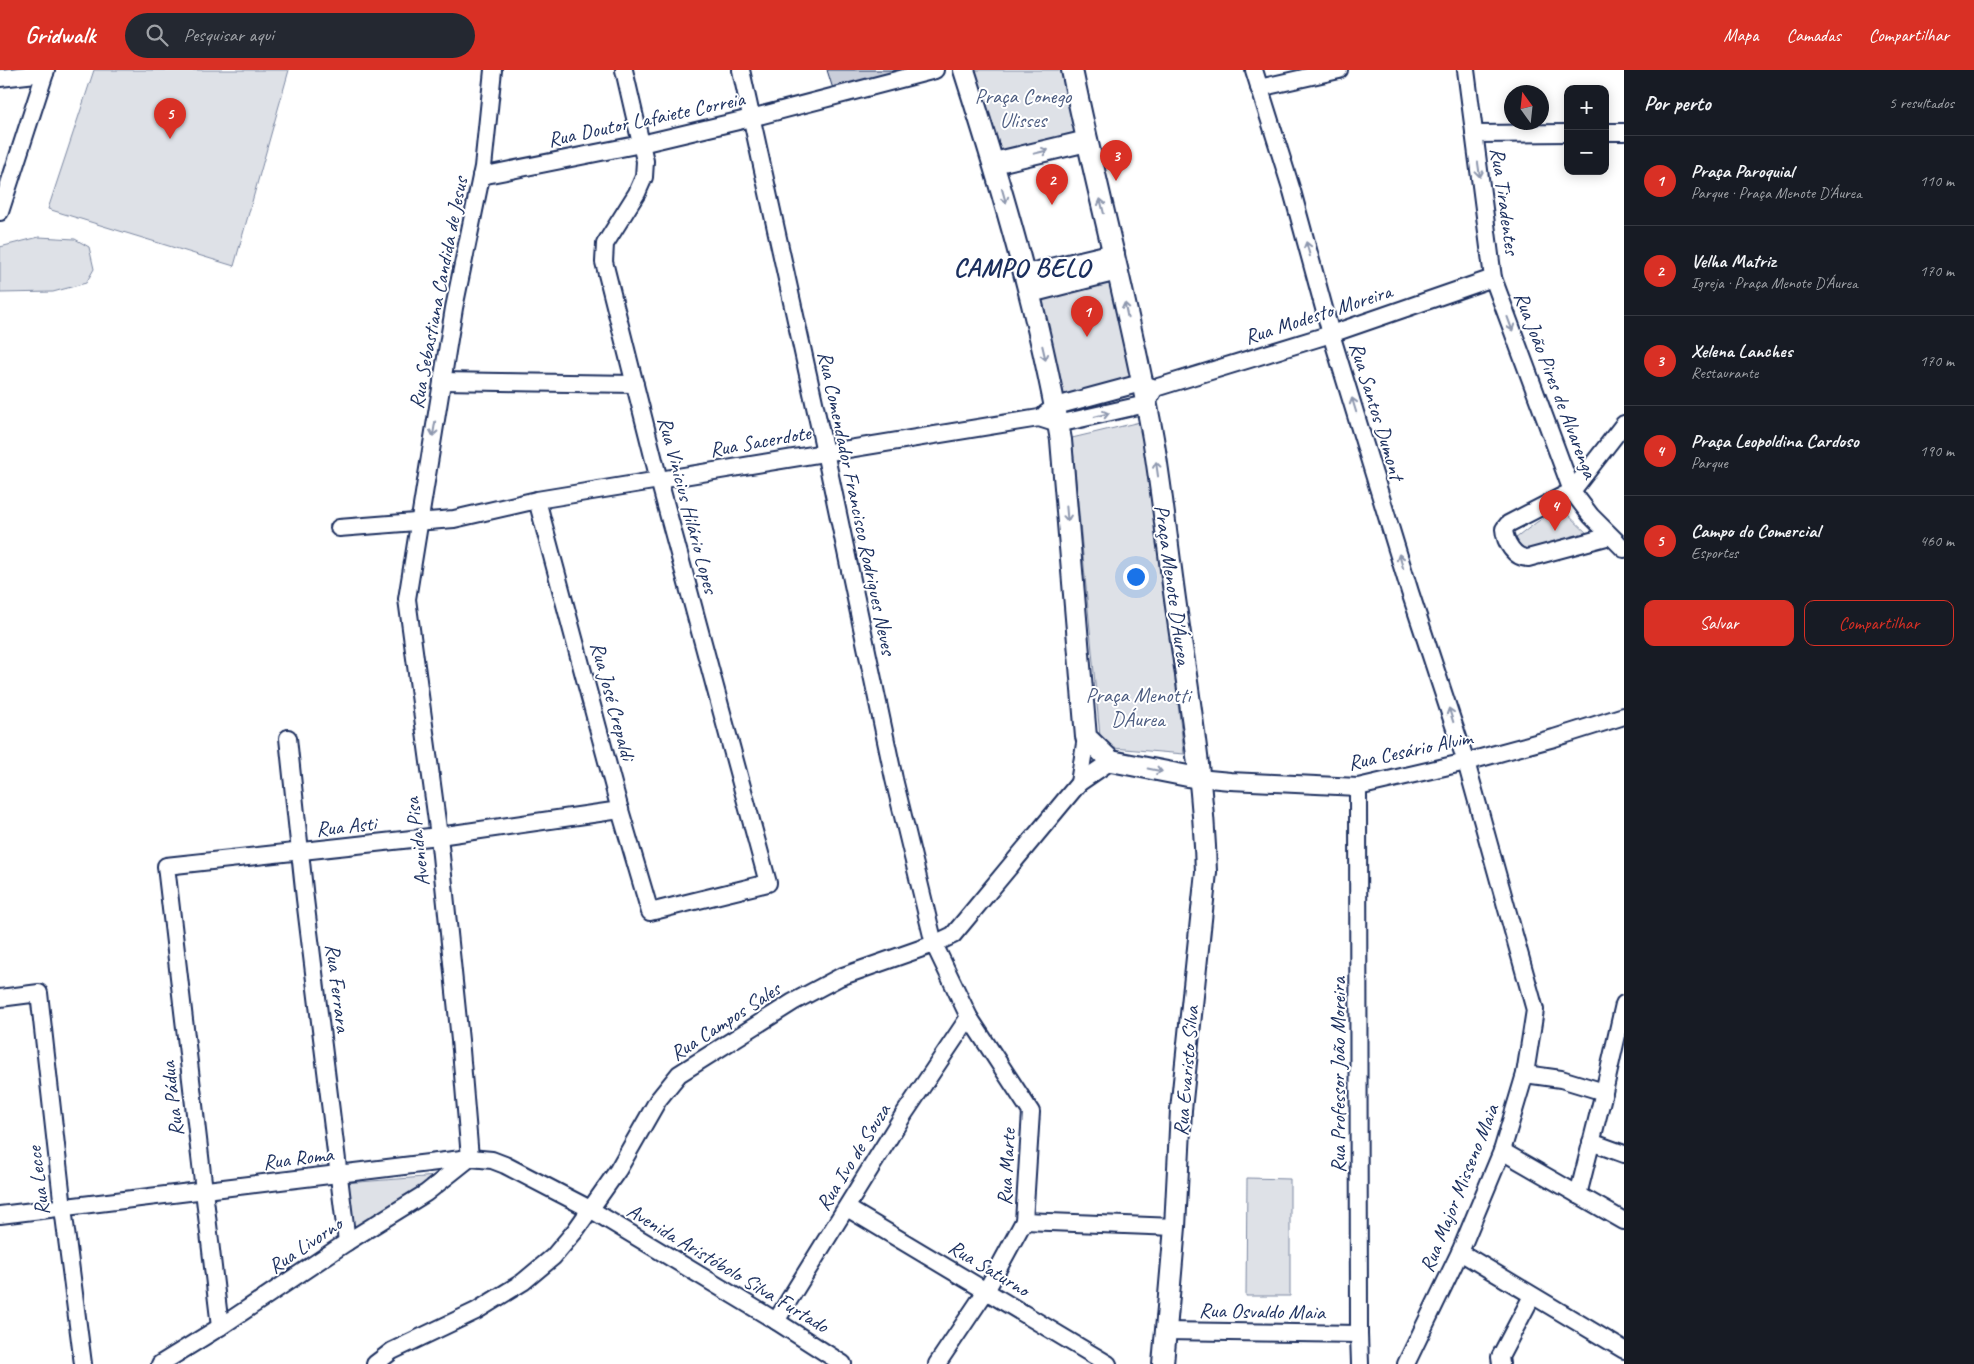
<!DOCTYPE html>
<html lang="pt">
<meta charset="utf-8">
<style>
body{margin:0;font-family:Caveat,sans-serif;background:#242831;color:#f1f3f6}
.controls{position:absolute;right:15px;top:15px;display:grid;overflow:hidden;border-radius:10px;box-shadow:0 2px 12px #0003}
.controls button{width:45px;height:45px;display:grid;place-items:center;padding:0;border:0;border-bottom:1px solid #363941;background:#171b24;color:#f1f3f6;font:25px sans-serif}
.compass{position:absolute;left:1504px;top:15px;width:45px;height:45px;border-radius:50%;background:#171b24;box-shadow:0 2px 12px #0003;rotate:345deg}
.you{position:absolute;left:1135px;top:506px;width:18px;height:18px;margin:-12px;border:4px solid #fff;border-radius:50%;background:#1a73e8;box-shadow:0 0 0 8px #1a73e833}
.badge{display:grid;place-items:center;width:32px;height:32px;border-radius:50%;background:#d93025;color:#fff;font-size:16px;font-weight:700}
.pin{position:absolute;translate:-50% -41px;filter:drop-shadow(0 1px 2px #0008)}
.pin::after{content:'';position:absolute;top:26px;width:18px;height:15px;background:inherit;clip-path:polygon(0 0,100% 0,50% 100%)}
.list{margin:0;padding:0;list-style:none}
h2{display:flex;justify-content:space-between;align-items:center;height:65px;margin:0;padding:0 20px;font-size:21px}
h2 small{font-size:16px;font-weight:400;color:#9ea1a6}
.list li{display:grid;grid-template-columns:32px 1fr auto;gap:15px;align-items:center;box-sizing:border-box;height:90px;padding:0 20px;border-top:1px solid #363941}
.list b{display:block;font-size:19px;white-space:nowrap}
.list p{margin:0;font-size:16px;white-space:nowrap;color:#9ea1a6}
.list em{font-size:16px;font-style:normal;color:#9ea1a6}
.actions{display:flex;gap:10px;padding:15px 20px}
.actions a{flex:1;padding:11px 0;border:1px solid #d93025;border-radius:10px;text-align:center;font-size:18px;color:#d93025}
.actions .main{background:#d93025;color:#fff}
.icon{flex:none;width:28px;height:28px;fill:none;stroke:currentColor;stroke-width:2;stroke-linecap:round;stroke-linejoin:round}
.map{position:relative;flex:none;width:1624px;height:1294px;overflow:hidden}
header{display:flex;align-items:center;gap:30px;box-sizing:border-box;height:70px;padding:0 25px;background:#d93025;color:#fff}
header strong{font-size:24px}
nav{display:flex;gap:28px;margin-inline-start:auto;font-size:18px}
.search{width:350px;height:45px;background:#242831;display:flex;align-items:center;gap:12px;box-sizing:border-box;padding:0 18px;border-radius:28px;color:#9ea1a6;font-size:19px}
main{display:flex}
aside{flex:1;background:#171b24}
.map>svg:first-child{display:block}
.green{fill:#dee1e7;stroke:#7c88a2}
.building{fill:#caceda;stroke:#1b2f5e}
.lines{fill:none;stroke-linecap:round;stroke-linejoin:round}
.minor-casing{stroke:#1b2f5e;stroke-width:20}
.major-casing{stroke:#1b2f5e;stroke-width:24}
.minor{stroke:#fff;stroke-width:16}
.major{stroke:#fff;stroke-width:20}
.oneway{stroke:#8d97ae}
.labels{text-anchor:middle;stroke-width:4;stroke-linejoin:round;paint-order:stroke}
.park-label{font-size:21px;fill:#4c5c80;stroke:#fff}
.street-label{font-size:21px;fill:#1b2f5e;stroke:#fff}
.district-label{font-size:26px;font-weight:bold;letter-spacing:1px;fill:#1b2f5e;stroke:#fff}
</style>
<header>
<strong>Gridwalk</strong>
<div class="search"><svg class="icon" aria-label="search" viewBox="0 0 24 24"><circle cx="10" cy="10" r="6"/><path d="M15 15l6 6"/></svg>Pesquisar aqui</div>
<nav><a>Mapa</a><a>Camadas</a><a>Compartilhar</a></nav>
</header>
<main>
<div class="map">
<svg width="1624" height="1294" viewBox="0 0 1624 1294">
<rect width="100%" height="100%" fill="#fff"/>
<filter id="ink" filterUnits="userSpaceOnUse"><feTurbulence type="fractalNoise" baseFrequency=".02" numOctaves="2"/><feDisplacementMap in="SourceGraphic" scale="10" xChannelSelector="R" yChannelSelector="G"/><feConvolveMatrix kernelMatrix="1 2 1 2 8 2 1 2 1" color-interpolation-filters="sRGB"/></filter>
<g filter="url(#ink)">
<g class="green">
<path d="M94,0H289L234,196L48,139Z"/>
<path d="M973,0H1061L1075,63L1002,82L996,76Z"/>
<path d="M39,167L75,169L89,177L94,199L86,213L53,222L0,223V177Z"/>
<path d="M1108,206L1135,310L1065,329L1039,224Z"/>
<path d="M1144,351L1147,374L1184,684L1101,677L1072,368Z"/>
<path d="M1561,438L1593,469L1529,485L1511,472L1537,452Z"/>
<path d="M437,1106L351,1162L346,1113Z"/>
<path d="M1247,1108L1290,1109V1226H1246Z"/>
</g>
<path class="building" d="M827,0H900L833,19Z"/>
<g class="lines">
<g class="minor-casing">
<g id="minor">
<path d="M741,0L825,382L894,709L934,874L969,947L1031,1042L1024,1151L986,1221L937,1294"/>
<path d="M1254,0L1292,121L1331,264L1410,522L1466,692L1535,940L1525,1004L1502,1081L1460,1182L1406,1294"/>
<path d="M1466,0L1493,208L1572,421L1591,446L1624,479"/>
<path d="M0,8L45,3"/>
<path d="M1259,18L1339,0"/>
<path d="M1605,62H1624"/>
<path d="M1474,64L1568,63"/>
<path d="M481,106L641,74L751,48L935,0"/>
<path d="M0,142L46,0"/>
<path d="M442,311L635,314"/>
<path d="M1045,344L1056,336L1141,313L1155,318L1331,264L1493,208"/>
<path d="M537,430L620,740L650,842L768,813L659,410L604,192L605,174L637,123L644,107L645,91L624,0"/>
<path d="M339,458L454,449L537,430L1039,348L1058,354L1146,334L1155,318"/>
<path d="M1610,466L1528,488C1514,488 1505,472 1504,459L1508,454L1572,421L1624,354"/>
<path d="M288,668L305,829L347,1172"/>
<path d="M1198,708L1230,711L1358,717L1466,692L1554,668L1624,646"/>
<path d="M1079,713L1086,667"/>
<path d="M1358,717L1359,1264L1360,1294"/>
<path d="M0,928L39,923L63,1138L83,1294"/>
<path d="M1525,1004L1561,1009L1604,1022"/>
<path d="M1591,1072L1624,1084"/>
<path d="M1502,1081L1624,1151"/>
<path d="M470,1088L461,980L439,766L407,529L454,238L483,97L493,0"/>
<path d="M1578,1125L1604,1022L1624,934"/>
<path d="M847,1138L1108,1294"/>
<path d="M0,1145L470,1088L492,1090L505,1095L590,1139L776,1251L843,1294"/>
<path d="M1024,1151L1175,1157"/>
<path d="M1460,1182L1624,1280"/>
<path d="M776,1251L904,1044L969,947"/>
<path d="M220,1257L166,796L439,766L620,740"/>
<path d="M1165,1261L1359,1264"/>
<path d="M160,1294L220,1257L347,1172L426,1123L470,1088"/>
<path d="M375,1294L392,1281L476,1241L523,1212L553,1187L575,1161L618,1100L658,1030L679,1004L793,932L840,907L934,874L953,865L1079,713L1111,691"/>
<path d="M1501,1294L1500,1287L1532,1226"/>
</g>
</g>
<g class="major-casing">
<g id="major">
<path d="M964,0C1003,122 1039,244 1061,370L1086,667L1111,691L1198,708"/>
<path d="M1072,0C1097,123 1131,244 1153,368C1163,428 1169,490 1178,550C1190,633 1204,718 1206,802L1181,1040L1175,1157L1163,1294"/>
<path d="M994,93L1087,71"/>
<path d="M1026,205L1114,184"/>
<path d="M1030,222L1117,200"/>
</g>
</g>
<use href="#minor" class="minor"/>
<use href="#major" class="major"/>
</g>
<defs><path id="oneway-shaft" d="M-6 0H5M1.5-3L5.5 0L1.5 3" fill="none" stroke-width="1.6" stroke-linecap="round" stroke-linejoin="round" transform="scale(1.25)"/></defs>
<g class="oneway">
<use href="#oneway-shaft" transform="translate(1041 82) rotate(-13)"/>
<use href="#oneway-shaft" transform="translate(1479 100) rotate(82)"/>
<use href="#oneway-shaft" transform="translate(1004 126) rotate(74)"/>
<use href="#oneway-shaft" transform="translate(1102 136) rotate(-104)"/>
<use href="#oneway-shaft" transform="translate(1308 179) rotate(-105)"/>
<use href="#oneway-shaft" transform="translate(1126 240) rotate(-102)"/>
<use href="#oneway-shaft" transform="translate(1510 254) rotate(70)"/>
<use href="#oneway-shaft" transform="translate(1044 283) rotate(77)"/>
<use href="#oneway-shaft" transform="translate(1354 335) rotate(-107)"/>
<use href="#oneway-shaft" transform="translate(1102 345) rotate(-13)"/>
<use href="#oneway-shaft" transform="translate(434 359) rotate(99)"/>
<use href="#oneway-shaft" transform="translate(1157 399) rotate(-98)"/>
<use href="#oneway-shaft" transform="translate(1067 444) rotate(85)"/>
<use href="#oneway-shaft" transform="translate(1401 491) rotate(-107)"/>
<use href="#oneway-shaft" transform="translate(1451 645) rotate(-108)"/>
<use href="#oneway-shaft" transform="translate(1155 700) rotate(11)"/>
</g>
</g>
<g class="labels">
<g class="park-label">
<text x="1023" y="33">Praça Conego<tspan x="1023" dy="24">Ulisses</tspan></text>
<text x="1138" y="632">Praça Menotti<tspan x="1138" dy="24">DÁurea</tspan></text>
</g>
<g class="street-label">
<text transform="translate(646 49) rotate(-12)" y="7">Rua Doutor Lafaiete Correia</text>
<text transform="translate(1505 131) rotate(82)" y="7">Rua Tiradentes</text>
<text transform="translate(438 223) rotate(-79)" y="7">Rua Sebastiana Candida de Jesus</text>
<text transform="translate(1318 244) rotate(-18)" y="7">Rua Modesto Moreira</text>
<text transform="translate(1556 315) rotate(69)" y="7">Rua João Pires de Alvarenga</text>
<text transform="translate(1377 341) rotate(73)" y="7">Rua Santos Dumont</text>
<text transform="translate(760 371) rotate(-10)" y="7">Rua Sacerdote</text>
<text transform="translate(857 433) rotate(78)" y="7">Rua Comendador Francisco Rodrigues Neves</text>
<text transform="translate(688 435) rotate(75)" y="7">Rua Vinicius Hilário Lopes</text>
<text transform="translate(1173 515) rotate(82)" y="7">Praça Menote D'Áurea</text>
<text transform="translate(613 631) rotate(75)" y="7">Rua José Crepaldi</text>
<text transform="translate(1410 680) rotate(-12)" y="7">Rua Cesário Alvim</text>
<text transform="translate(346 756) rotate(-6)" y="7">Rua Asti</text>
<text transform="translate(417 772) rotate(-97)" y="7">Avenida Pisa</text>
<text transform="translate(338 918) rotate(83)" y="7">Rua Ferrara</text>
<text transform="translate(725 951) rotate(-33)" y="7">Rua Campos Sales</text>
<text transform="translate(1186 1001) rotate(-85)" y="7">Rua Evaristo Silva</text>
<text transform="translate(1338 1005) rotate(-90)" y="7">Rua Professor João Moreira</text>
<text transform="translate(172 1029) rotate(-97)" y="7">Rua Pádua</text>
<text transform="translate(853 1087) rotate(-58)" y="7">Rua Ivo de Souza</text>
<text transform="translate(298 1088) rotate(-7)" y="7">Rua Roma</text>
<text transform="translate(1006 1097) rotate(-87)" y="7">Rua Marte</text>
<text transform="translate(38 1111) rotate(-97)" y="7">Rua Lecce</text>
<text transform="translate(1459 1118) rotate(-68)" y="7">Rua Major Misseno Maia</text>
<text transform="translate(305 1175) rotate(-34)" y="7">Rua Livorno</text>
<text transform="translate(728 1198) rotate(31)" y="7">Avenida Aristóbolo Silva Furtado</text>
<text transform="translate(989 1198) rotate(31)" y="7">Rua Saturno</text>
<text transform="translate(1262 1241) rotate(1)" y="7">Rua Osvaldo Maia</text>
</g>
<g class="district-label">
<text x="1022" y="206">CAMPO BELO</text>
</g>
</g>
</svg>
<div class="controls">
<button>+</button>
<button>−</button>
</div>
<svg class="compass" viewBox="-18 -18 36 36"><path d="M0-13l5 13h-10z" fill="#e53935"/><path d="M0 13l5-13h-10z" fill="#9ea1a6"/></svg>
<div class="you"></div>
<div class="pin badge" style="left:1087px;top:267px">1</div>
<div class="pin badge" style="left:1052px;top:135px">2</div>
<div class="pin badge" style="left:1116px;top:111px">3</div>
<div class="pin badge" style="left:1555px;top:461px">4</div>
<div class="pin badge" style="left:170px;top:69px">5</div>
</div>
<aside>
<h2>Por perto<small>5 resultados</small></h2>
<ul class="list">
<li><span class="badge">1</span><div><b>Praça Paroquial</b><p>Parque · Praça Menote D'Áurea</p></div><em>110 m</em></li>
<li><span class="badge">2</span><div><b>Velha Matriz</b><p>Igreja · Praça Menote D'Áurea</p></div><em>170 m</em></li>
<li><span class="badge">3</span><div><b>Xelena Lanches</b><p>Restaurante</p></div><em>170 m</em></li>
<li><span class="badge">4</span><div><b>Praça Leopoldina Cardoso</b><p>Parque</p></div><em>190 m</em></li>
<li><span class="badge">5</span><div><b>Campo do Comercial</b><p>Esportes</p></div><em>460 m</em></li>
</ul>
<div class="actions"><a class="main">Salvar</a><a>Compartilhar</a></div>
</aside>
</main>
